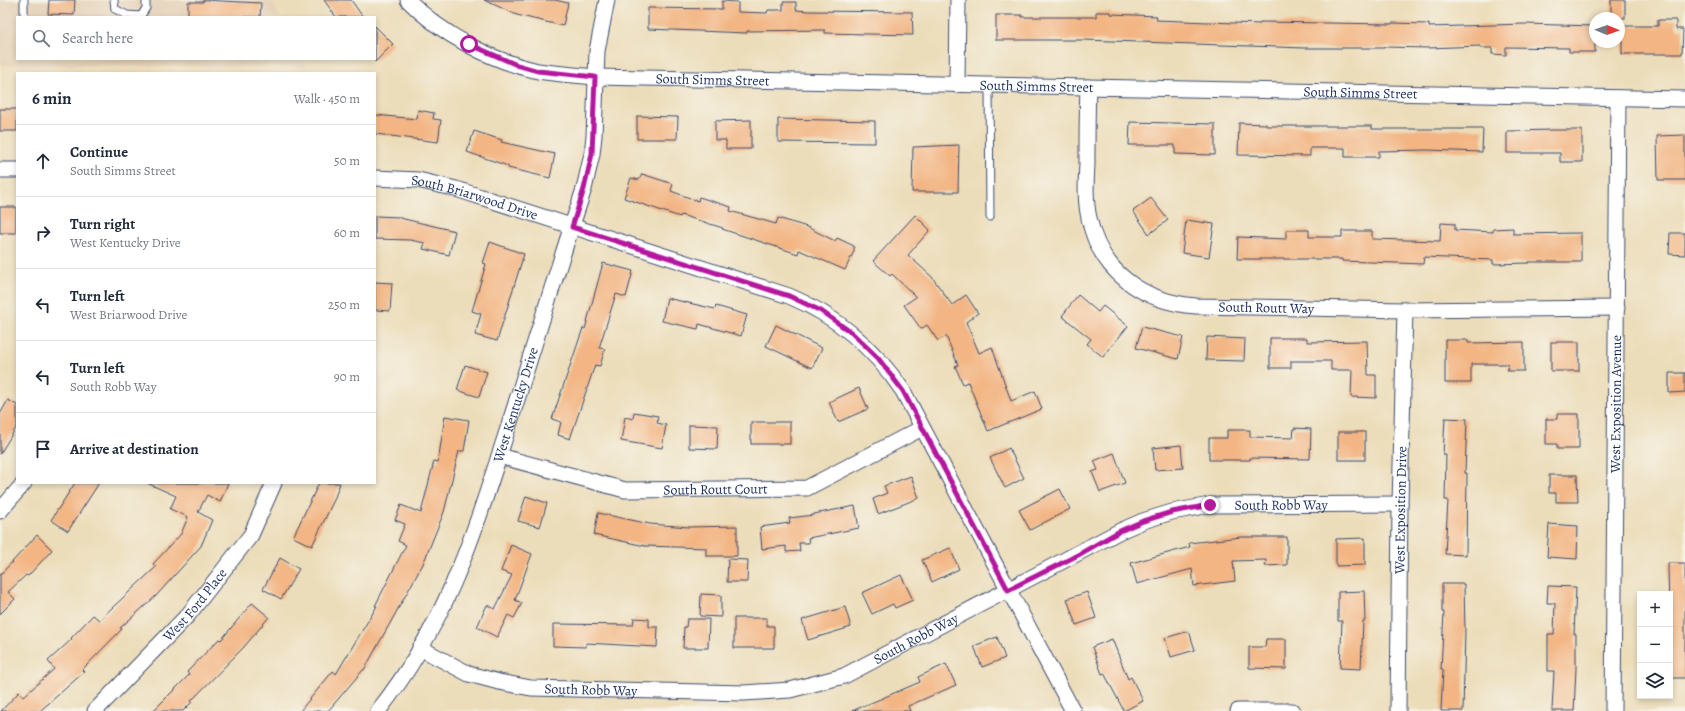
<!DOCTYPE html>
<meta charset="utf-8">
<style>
body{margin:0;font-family:Alegreya,serif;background:#f6f6f7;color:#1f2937}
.controls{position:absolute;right:12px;bottom:12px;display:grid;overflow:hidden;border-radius:0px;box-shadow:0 2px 6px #0003}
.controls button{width:36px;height:36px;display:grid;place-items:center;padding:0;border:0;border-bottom:1px solid #e0e1e3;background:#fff;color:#1f2937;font:20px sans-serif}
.compass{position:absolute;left:1589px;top:12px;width:36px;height:36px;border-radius:50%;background:#fff;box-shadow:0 2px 6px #0003;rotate:91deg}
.stop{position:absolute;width:12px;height:12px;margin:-9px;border:3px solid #b5179e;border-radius:50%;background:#fff}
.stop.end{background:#b5179e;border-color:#fff;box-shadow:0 1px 4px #0008}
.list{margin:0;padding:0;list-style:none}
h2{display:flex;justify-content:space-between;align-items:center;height:52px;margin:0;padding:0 16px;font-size:17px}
h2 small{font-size:13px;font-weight:400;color:#747a83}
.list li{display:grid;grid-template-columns:26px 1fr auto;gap:12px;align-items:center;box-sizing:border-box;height:72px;padding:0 16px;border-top:1px solid #e0e1e3}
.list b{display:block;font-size:15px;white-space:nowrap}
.list p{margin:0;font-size:13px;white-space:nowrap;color:#747a83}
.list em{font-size:13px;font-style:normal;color:#747a83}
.icon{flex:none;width:22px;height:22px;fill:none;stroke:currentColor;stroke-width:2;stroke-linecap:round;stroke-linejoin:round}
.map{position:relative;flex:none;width:1685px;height:711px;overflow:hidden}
.search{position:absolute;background:#fff;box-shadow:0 2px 6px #0003;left:16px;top:16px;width:360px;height:44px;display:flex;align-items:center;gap:10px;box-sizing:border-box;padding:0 14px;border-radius:0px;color:#747a83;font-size:15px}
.panel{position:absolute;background:#fff;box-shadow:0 2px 6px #0003;left:16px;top:72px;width:360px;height:412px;border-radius:0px}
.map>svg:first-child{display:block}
.built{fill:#e4d0b6}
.building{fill:#f3b583}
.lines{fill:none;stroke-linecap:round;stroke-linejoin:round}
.lane-casing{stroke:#3a496c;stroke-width:9}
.street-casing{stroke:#3a496c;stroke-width:17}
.lane{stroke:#fff;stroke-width:7}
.street{stroke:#fff;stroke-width:15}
.route{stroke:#b5179e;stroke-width:5}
.labels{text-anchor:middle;stroke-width:4;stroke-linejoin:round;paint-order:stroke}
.street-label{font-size:14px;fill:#1b2f5e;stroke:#f7f3e8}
</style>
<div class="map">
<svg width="1685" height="711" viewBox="0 0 1685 711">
<rect width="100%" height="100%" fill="#f7f3e8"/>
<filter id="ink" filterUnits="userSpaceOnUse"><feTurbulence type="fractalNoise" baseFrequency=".025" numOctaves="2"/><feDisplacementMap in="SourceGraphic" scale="8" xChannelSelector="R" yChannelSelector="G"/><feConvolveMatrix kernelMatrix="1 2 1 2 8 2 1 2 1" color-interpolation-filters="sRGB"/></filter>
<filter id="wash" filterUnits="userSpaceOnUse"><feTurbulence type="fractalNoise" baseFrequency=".012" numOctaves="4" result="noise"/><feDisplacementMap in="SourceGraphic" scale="16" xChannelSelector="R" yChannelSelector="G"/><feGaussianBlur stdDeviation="0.9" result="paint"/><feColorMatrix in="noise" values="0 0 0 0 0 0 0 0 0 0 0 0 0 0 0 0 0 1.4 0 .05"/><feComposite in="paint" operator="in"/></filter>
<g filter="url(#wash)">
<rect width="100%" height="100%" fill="#ecddba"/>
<path class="built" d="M0,0H271L280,17H17V59H303L307,67L0,65Z"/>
<g id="blocks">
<g class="building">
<path d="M49,0H75L74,15L48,14Z"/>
<path d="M203,0L261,3L260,17H188V2H203Z"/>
<path d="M324,0H351L363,17H336Z"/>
<path d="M484,0H555L568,3L563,26L517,15Z"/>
<rect x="1611" y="0" width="14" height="18"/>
<path d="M722,1L738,2V12L767,13L768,10H783V2H796V10L808,11L912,12L913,35L825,33V30L747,31V33L648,29V8L722,9Z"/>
<path d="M1096,12H1111V14L1157,16L1156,20L1260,24V22L1392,24V23L1429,24V27L1524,24L1595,26V52H1569V48L1506,47V55L1492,54V48H1480V46L1428,48L1384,47V48H1304L1084,40H996V15H1022V17H1096Z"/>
<path d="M1658,20H1676V29H1683L1682,54H1622V26H1658Z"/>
<path d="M375,26L393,44L375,62Z"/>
<rect x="0" y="109" width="17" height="22"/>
<path d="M418,110L434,113L433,119L441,120L438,142L375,134V115L417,119Z"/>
<path d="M637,116L678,117L677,139H637Z"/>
<path d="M778,119L875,121V143L778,142Z"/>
<path d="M751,120V149H726V140H715V121Z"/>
<path d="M1130,122L1215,124V155L1175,154V145H1129Z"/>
<path d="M1239,123L1266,124V126H1372V129H1483L1482,152L1427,150L1379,151V157H1345V148H1310V156L1238,155Z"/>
<path d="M1554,130H1582V162H1560V153H1507V131Z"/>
<path d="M474,131L502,140L501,142L555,154L550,178L508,168V166L467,152Z"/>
<path d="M1685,135V180H1658L1657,136Z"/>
<path d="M959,145L958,192H912L913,147Z"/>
<path d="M642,174L673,184L671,191L698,201L699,197L731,207L730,211L776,224L778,218L807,227L835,241L837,238L854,246V251L845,270L799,250L798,254L722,229L723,228L681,215L680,217L624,198L631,178L639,180Z"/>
<path d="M1151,198L1168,220L1149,234L1133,211Z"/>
<rect x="0" y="207" width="16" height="26"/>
<path d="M915,215L930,230L908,255L932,277L952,305L966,295L978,313L966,322L979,353L992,347L1011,401L1035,391L1042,409L988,431L968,382L963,384L955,366L958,365L946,336L938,341L927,325L921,329L904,305L916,297L892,274L890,276L873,261Z"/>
<path d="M375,216L400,217V218L455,231L449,255L423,249L425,243L410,240L375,239Z"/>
<path d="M1186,220L1214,224L1209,257L1182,253Z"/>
<path d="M1441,223L1455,224V230L1493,232V229L1513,228V234L1581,233V262H1529V263L1493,264V260L1424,257L1423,264L1342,261V259H1237L1238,237L1286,239V230H1309V237H1342V231H1372V239L1440,241Z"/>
<path d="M1670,233H1685V255L1669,254Z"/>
<path d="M490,242L524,254L497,341L475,335L481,314L472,311L486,264L483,263Z"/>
<path d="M603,263L633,271L626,297L616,294L599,348L605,349L600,366L595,365L570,439L558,435L561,422L552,419L583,328L585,329Z"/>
<path d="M375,282L392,283L390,311L375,310Z"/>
<path d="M1078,295L1098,312L1103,306L1128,326L1103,357L1087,344L1091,339L1062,316Z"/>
<path d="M667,298L715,309L716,306L747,315L741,336L699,324L698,329L662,321Z"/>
<path d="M776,325L822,348L812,368L766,346Z"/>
<path d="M1142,327L1183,337L1178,359L1136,348Z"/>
<path d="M1207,337L1245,339L1244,361L1206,360Z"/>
<path d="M1270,338H1307V342L1367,341L1368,375H1376V398L1351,397L1352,370H1331V361H1291V368H1270Z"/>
<path d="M1445,340H1468V343L1524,342V371H1508L1507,364H1471V383H1445Z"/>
<rect x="1551" y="342" width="28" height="29"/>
<path d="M465,365L487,372L479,397L457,390Z"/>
<path d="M1669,373H1685V392L1669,393Z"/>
<path d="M859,388L868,409L838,422L829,402Z"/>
<path d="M8,400L17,405V426L0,454V414Z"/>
<path d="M634,412L658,416L657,423L666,425L662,448L621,441L625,417L633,419Z"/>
<path d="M1557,414H1579V449H1557V444H1546V419H1557Z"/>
<path d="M445,416L469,420L464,451H459L444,512L423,564L364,670H363L328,711H300L333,671L336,674L377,606H375L406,545L398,541L405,524L395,520L401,505L421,513L434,461L438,462Z"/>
<path d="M1445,418L1467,419L1465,473H1467L1466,555L1445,554L1448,500H1445L1446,455H1443Z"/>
<rect x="751" y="422" width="39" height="22"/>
<path d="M689,425L718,426L717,449L689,448Z"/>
<path d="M1294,428L1311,429L1310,459L1250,458V460H1209V438H1227V430H1250V437L1293,438Z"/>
<rect x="1338" y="432" width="27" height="28"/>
<path d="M1181,445L1183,468L1155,470L1153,448Z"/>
<path d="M1009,448L1024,478L1005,488L990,458Z"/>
<path d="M1114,453L1125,483L1100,492L1092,472L1098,470L1094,461Z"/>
<path d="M1549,475H1577L1578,502H1556V493H1549Z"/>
<path d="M911,476L919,498L878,514L873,499L887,493L884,486Z"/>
<path d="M75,483H99L68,531L51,520Z"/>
<path d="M147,483H228L220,502L207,495L198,512L212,520L201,546L156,596L120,628L122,629L82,670L84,672L40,711H1L19,692L23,697L54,669L48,661L72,639L71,638L93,615L99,620L156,567L153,564L181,534L188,517L170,509L176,496Z"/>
<path d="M319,483H340L334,500L312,546L293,537Z"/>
<path d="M1060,489L1070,509L1030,530L1019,510Z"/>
<path d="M526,496L547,503L540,527L518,521Z"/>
<path d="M855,506L859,528L808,538L809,543H799L800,551L786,552V546L762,549L760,527L790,523L789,518L814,515V514Z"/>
<path d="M598,513L650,524L689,527L737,526V556H706V548L645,546L594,535Z"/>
<path d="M1549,524L1578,526L1577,559L1547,557Z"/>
<path d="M37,535L52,550L28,576L26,575L8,592L15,599L0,614V575Z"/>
<path d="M1241,537H1287V565L1265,566L1266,560L1233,561L1235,581L1194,586L1192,569L1137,584L1131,563L1190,547L1189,543Z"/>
<path d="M1365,538V565L1336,566V539Z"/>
<path d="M511,545L532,554L515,600L522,603L514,618L508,615L497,637L477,627L487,605L495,609L512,575L501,571Z"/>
<path d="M950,548L959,569L932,582L922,560Z"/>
<path d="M280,558L299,569L281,599L263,589Z"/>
<path d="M728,559L748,560L747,582H727Z"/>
<path d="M1668,563H1685V678H1670Z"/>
<path d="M901,575L913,600L895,608L893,604L872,614L862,593Z"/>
<path d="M1442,584H1464L1465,632L1463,711H1441L1443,669H1441L1444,612H1442Z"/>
<path d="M1548,586L1576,587L1574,634H1576V668L1574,711H1552L1554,671H1548V634H1554L1555,603H1547Z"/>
<path d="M1364,591L1365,621H1363L1361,669L1340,668L1342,621H1338V592Z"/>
<path d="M1087,592L1096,618L1076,625L1067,599Z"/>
<path d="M701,594L721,595V617L700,616Z"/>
<path d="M252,603L269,617L244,647L191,701L192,702L183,711H153L189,675L187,672L219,639L221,640Z"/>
<path d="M845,607L851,627L808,640L802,620Z"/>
<path d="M634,618L649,619V627H658L657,647L586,643V647L553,646V624L633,625Z"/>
<path d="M734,618H767V626H774V648H734Z"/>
<path d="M687,619H709L708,648H683L684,627H686Z"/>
<path d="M1189,631L1195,650L1171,657L1165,638Z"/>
<path d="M997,637L1005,658L982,667L974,646Z"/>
<path d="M1112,639L1128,679L1131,677L1143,701L1124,711L1104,673L1102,674L1092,647Z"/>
<path d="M1266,639H1286V669L1249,668V647H1265Z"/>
<path d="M946,664L956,685L908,706L910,711H852L920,682L918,677Z"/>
</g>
</g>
</g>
<g filter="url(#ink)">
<use href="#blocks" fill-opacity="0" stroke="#3a496c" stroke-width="1"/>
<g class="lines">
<g class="lane-casing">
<g id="lane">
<path d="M114,0L115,9L127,15L141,16L146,8V0"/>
<path d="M24,17V0"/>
<path d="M989,85L990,217"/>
</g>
</g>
<g class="street-casing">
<g id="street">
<path id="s1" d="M408,0C441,34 491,61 538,71C557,74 576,75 595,77L1685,99"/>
<path d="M957,85L958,0"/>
<path id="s2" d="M1088,87C1087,113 1087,138 1087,164C1086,182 1085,200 1089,218C1100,272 1143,302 1196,306L1405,310L1617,308"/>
<path d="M0,170H17"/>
<path id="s3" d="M375,178L418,180L456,189L789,296C837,316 874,348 903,391L1073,711"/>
<path id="s4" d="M499,456L625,490L807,488L922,428"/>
<path d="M0,511L24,483"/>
<path id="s5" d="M420,648L469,674L499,682L531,688L744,693L790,690L844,676L1120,531L1143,521L1172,512L1210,505L1400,504"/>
<path id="s6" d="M95,711L188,615L251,535L274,483"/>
<path id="s7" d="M378,711C448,623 475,530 509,425C534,346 558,267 584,189L592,154L594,136L597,51L607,0"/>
<path d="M1238,711H1292"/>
<path id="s8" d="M1398,711L1400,504L1405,310"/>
<path id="s9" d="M1613,711L1618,98"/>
</g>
</g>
<use href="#lane" class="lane"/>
<use href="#street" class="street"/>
</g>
</g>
<g class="lines" filter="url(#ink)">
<path class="route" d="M469,44L517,65L538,71L595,77L592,154L584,189L572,227L789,296L821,311L852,333L878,358L903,391L1008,590L1078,555L1120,531L1143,521L1172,512L1210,505"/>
</g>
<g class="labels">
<g class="street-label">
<text dy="5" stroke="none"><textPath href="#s1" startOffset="325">South Simms Street</textPath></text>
<text dy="5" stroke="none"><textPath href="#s1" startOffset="649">South Simms Street</textPath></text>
<text dy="5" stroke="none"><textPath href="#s1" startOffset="973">South Simms Street</textPath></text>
<text dy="5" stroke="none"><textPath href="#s3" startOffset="102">South Briarwood Drive</textPath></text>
<text dy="5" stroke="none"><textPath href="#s2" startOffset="351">South Routt Way</textPath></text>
<text dy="5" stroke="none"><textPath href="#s7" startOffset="338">West Kentucky Drive</textPath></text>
<text dy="5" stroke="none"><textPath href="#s9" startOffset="307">West Exposition Avenue</textPath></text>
<text dy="5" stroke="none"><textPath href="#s4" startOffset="221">South Routt Court</textPath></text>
<text dy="5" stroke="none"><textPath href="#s5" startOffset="911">South Robb Way</textPath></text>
<text dy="5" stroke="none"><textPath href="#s8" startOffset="201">West Exposition Drive</textPath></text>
<text dy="5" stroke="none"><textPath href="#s6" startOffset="146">West Ford Place</textPath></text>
<text dy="5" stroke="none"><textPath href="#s5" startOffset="515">South Robb Way</textPath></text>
<text dy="5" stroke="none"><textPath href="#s5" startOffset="179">South Robb Way</textPath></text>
</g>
</g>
</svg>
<div class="controls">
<button>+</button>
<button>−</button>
<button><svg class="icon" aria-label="layers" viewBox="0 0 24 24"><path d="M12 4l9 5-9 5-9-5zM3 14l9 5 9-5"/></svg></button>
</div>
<svg class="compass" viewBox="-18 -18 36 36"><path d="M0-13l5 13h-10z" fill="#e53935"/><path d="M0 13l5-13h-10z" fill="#747a83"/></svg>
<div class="stop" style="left:469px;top:44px"></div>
<div class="stop end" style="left:1210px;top:505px"></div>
<div class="search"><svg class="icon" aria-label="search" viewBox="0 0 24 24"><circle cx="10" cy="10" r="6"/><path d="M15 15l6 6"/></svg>Search here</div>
<section class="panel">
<h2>6 min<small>Walk · 450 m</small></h2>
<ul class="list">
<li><svg class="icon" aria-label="ahead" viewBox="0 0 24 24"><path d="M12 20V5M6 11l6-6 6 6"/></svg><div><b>Continue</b><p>South Simms Street</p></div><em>50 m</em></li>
<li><svg class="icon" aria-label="right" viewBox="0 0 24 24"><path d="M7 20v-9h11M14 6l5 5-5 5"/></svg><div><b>Turn right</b><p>West Kentucky Drive</p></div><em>60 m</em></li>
<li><svg class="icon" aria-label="left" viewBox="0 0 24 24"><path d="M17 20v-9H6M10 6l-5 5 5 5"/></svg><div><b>Turn left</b><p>West Briarwood Drive</p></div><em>250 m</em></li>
<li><svg class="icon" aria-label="left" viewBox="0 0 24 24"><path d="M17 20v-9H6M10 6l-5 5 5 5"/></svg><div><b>Turn left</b><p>South Robb Way</p></div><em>90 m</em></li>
<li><svg class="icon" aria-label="arrive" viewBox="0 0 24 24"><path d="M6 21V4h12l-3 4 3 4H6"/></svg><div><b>Arrive at destination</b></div></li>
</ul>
</section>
</div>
